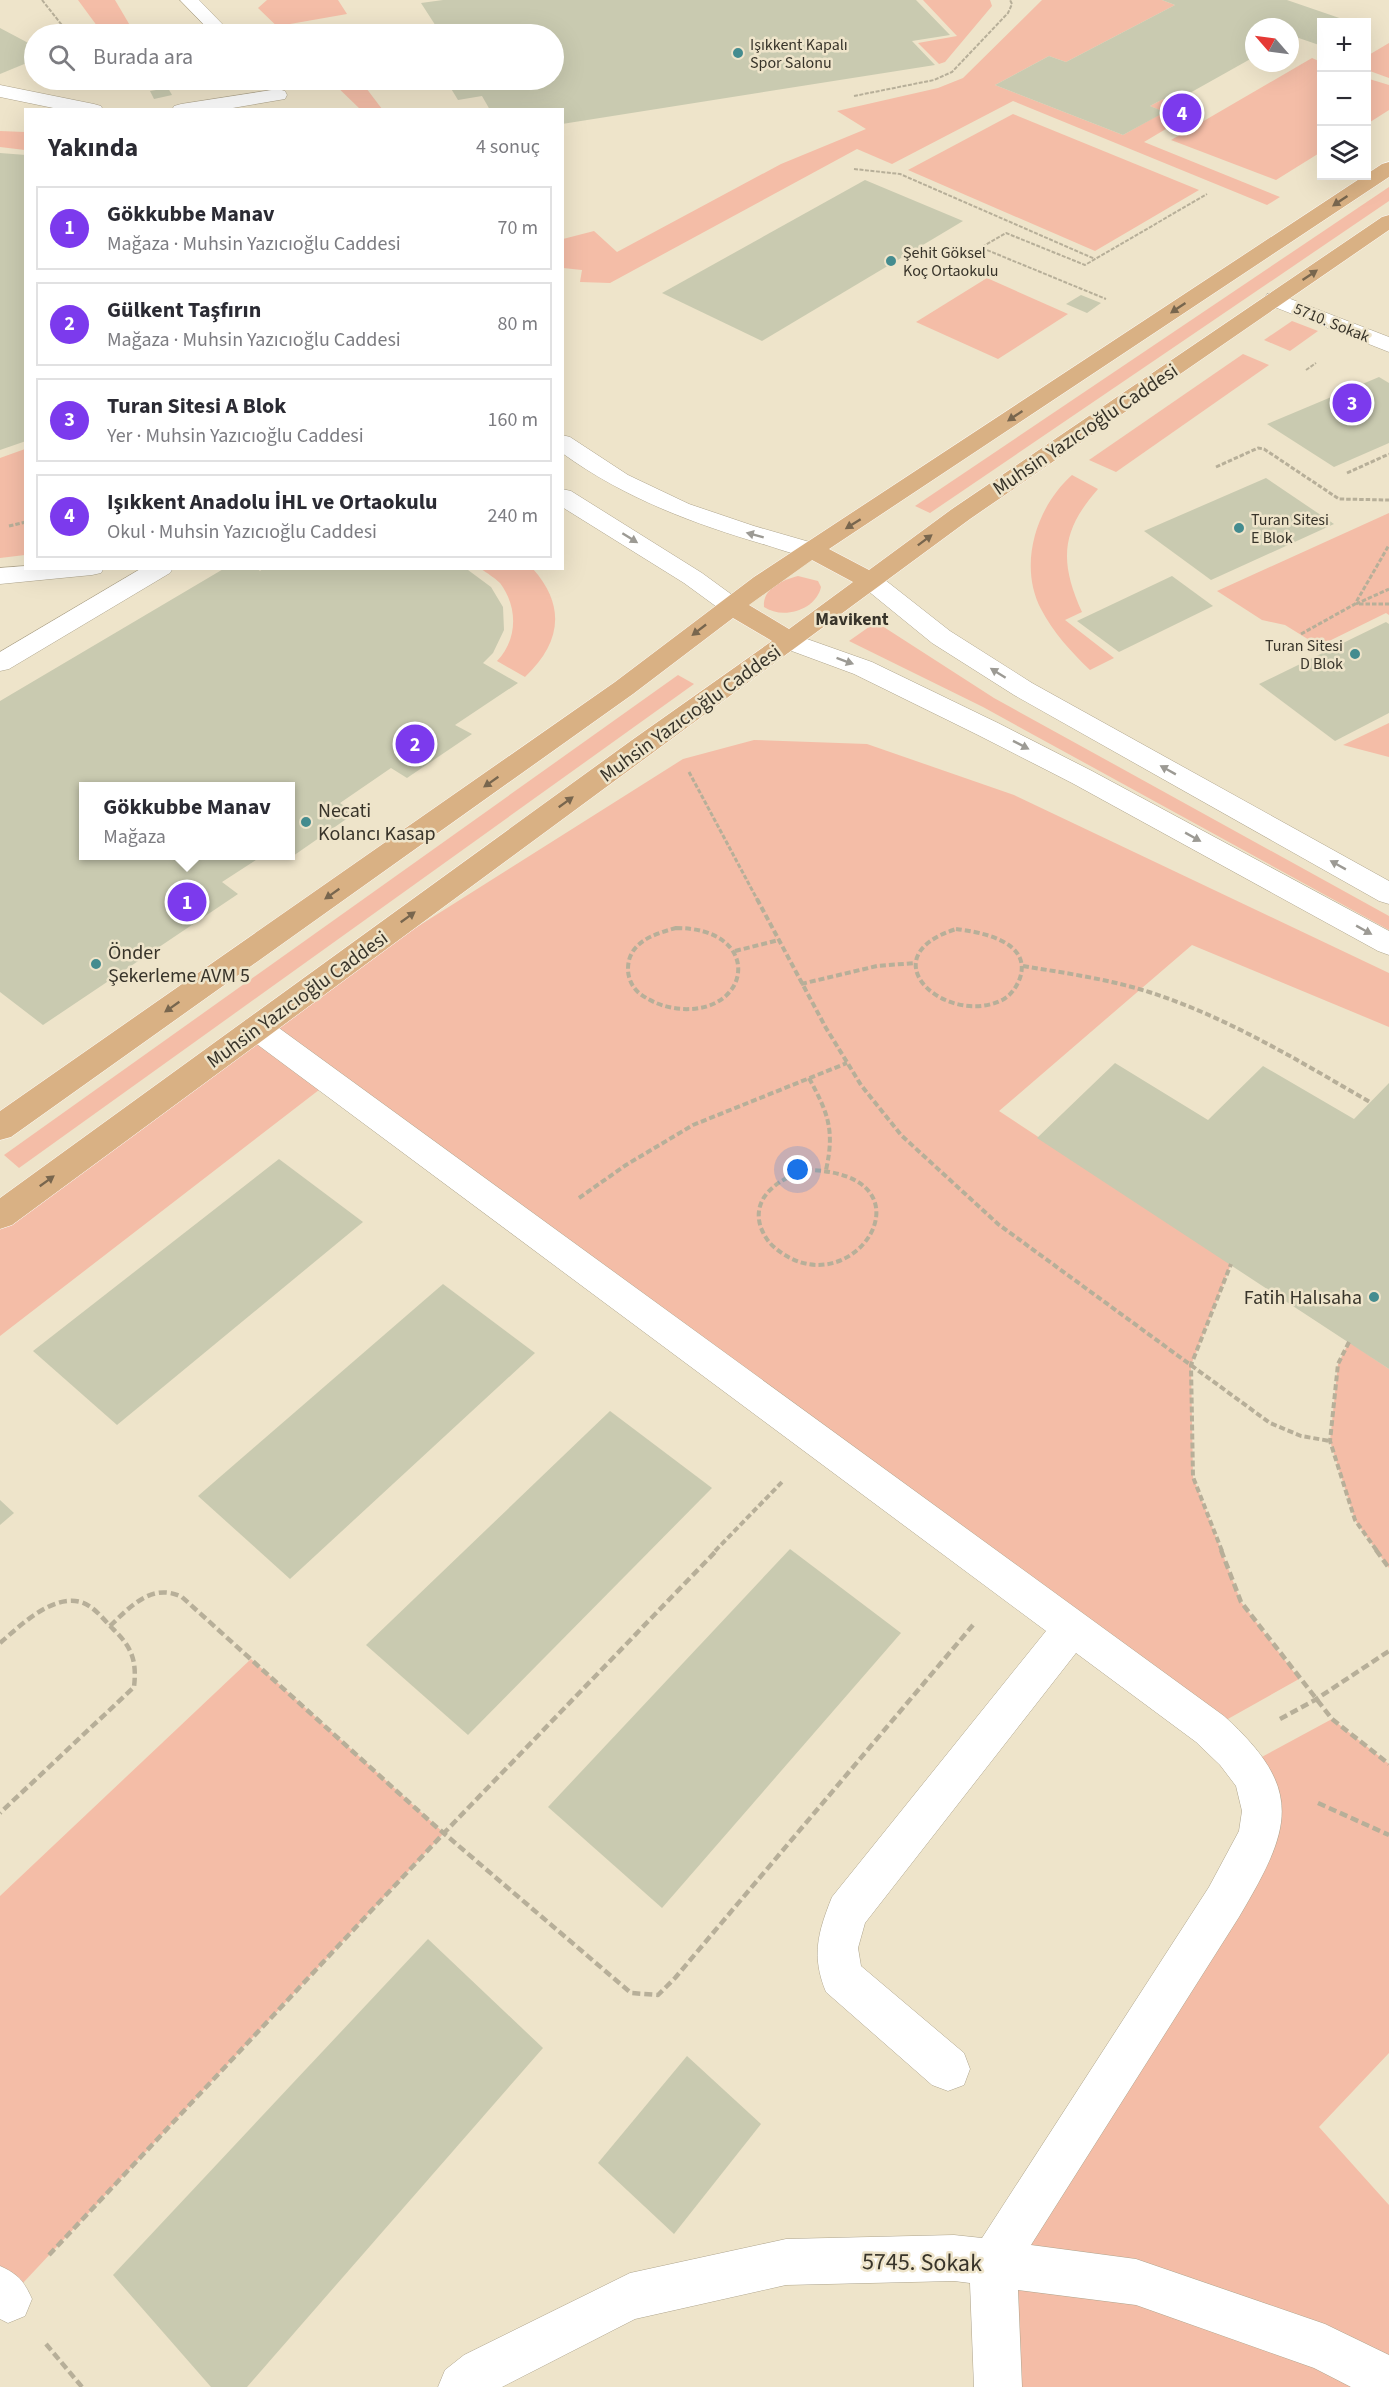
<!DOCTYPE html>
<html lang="tr">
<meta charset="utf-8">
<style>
body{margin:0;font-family:"Source Sans 3",sans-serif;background:#f7f7f7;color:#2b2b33}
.controls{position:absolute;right:18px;top:18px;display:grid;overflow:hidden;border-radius:0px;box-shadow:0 6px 24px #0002}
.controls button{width:54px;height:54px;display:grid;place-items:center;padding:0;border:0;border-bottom:2px solid #e1e1e2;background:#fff;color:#2b2b33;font:30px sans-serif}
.compass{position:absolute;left:1245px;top:18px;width:54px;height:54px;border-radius:50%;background:#fff;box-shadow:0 6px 24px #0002;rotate:298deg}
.you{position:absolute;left:798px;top:1170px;width:21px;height:21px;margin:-15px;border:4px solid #fff;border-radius:50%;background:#1a73e8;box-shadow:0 0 0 9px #1a73e833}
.badge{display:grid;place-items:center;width:39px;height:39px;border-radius:50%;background:#7c3aed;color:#fff;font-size:20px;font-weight:700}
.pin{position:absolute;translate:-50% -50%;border:3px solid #fff;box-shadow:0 2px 6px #0006}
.popup{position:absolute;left:79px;top:782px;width:216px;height:78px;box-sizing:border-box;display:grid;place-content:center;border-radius:0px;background:#fff;filter:drop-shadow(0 2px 4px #0005);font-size:20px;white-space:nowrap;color:#7c7c81}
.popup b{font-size:22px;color:#2b2b33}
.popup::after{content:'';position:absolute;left:50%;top:100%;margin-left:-12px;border:12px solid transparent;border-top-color:#fff}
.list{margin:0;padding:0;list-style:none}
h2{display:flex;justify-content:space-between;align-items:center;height:78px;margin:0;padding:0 24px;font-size:26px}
h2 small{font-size:20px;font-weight:400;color:#7c7c81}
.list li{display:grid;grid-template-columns:39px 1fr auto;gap:18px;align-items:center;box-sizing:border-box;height:84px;margin:0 12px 12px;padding:0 12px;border:2px solid #e1e1e2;border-radius:0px}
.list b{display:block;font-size:22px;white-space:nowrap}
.list p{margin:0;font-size:20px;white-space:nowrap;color:#7c7c81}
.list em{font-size:20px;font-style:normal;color:#7c7c81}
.icon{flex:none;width:33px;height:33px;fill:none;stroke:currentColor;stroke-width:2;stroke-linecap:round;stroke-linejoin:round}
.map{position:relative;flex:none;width:1389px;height:2387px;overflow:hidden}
.search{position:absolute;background:#fff;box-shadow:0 6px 24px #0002;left:24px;top:24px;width:540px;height:66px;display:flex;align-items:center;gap:15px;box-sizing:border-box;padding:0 21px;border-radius:33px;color:#7c7c81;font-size:22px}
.panel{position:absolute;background:#fff;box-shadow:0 6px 24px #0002;left:24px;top:108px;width:540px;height:462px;border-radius:0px}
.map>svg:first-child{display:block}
.green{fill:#f4bda7}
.building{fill:#c9cab0}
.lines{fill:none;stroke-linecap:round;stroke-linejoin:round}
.minor-casing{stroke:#aea48c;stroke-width:1}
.major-casing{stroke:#fff;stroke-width:1}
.path-far3{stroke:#b7af99;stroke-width:2;stroke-dasharray:4 1.5;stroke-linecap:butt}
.path-far2{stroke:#b7af99;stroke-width:3;stroke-dasharray:4.5 2;stroke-linecap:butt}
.path-far1{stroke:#b7af99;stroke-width:4;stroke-dasharray:6 3;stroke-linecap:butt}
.path{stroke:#b7af99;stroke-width:4.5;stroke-dasharray:8 4;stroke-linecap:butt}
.minor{fill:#fff;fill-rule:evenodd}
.major{fill:#d9b184;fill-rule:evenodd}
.oneway{fill:#78664e}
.oneway2{fill:#9c9a94}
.poi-dot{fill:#448c8f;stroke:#eee4ca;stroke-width:2}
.labels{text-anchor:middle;stroke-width:5;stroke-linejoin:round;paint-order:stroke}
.far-poi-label{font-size:16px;fill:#38342a;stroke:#eee4ca;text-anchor:start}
.far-street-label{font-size:16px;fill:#38342a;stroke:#eee4ca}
.far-quarter-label{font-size:18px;font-weight:bold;fill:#38342a;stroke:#eee4ca}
.street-label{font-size:20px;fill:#38342a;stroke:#eee4ca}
.poi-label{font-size:20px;fill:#38342a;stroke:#eee4ca;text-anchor:start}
.near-street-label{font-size:24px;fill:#38342a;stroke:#eee4ca}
</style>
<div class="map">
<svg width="1389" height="2387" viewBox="0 0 1389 2387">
<rect width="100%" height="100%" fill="#eee4ca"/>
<g class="green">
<path d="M78,0H115L135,34H103Z"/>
<path d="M267,0H338L347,14L290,24L299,34H285L258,8Z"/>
<path d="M923,0H990L992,6L945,62L939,64L918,43L957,36Z"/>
<path d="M1042,0H1162L1175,5L1066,62L1049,56L995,85L1123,135L1164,112L1150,106L1163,99L1196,111L1144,142L1280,197L1267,205L1013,101L892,164L857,149L610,283L580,282L582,270L563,268V239L594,231L617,252L781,164L866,129L837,111L938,88L963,78Z"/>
<path d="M1389,43V78L1367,70V56Z"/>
<path d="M1312,58L1321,62V152L1276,180L1171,140Z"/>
<path d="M1366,78L1389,85V110L1367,124Z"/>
<path d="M330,80H360L382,109H360Z"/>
<path d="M1013,114L1199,190L1095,251L908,170Z"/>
<path d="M0,131L25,132V150L0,147Z"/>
<path d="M1389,187V201L930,513L915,506Z"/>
<path d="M987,278L1068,314L998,359L916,322Z"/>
<path d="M1292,321L1318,331L1290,351L1264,340Z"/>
<path d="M1243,354L1269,365L1116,472L1089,460Z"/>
<path d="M25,449V555L0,558V458Z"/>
<path d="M1072,475L1098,489C1061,531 1059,561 1082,612L1065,620L1114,658L1090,670C1071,652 1053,632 1041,609C1018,565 1036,507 1072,475Z"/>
<path d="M1389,513V615L1386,613L1319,646L1285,625L1262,620L1217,591Z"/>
<path d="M481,569H533C567,607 560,644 525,677L497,661C518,639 518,607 500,583C495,578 487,573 481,569Z"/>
<path d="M798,576L818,581L821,587C816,610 783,620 764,607C762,588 783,580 798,576Z"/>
<path d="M876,622L994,698L1389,916V930L983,707L849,641Z"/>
<path d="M678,675L694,684L19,1168L4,1155Z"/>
<path d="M1389,723V757L1343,745Z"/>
<path d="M754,740L867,744L1014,795L1389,973V1027L1192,945L999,1111L1231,1264L1191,1365L1193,1477L1241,1602L1299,1679L1210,1729L328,1083L0,1336V1216L257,1028L683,759Z"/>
<path d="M1349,1342L1389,1369V1568L1355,1520L1330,1441L1338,1364Z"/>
<path d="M251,1659L444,1833L8,2299L0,2290V1896Z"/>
<path d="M1332,1719L1389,1764V2053L1319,2127L1389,2205V2381L1364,2387H998L993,2263L1256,1846L1247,1765Z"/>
</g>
<g class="building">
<path d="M443,0H916L950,35L912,41L935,65L562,124V110H490L482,96L458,100L447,82L463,80H554V34H441L421,3Z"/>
<path d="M1162,0H1287L1351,22H1322V46L1290,35V27H1254V57L1172,103L1163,99L1150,106L1165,112L1123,135L995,85L1049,56L1066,62L1175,5Z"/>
<path d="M0,28L34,46V60L0,74Z"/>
<path d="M168,88L172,95L154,99L150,91Z"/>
<path d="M0,153L26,155V441L0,450Z"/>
<path d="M865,180L963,221L762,341L662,293Z"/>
<path d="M1081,295L1101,303L1087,313L1066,304Z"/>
<path d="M1379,377L1389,383V443L1334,467L1267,424Z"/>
<path d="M1266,478L1334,524L1211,580L1144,531Z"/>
<path d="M225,568H256L260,571L264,568L468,570L491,587L503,607L504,630L493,653L483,663L518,683L455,725L472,734L407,778L391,768L340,803L355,813L293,856L290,854V786H84V856H262L222,882L238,894L43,1025L0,992V701Z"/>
<path d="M1172,576L1213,606L1119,652L1077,621Z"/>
<path d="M1386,622L1389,624V713L1335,741L1259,684Z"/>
<path d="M1115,1063L1208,1120L1263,1066L1354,1119L1389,1083V1369L1037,1138Z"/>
<path d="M279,1159L363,1222L117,1425L33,1351Z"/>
<path d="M443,1284L535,1353L290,1579L198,1496Z"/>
<path d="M610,1411L712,1488L468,1735L366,1645Z"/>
<path d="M0,1500L14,1513L0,1525Z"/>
<path d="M790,1549L901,1633L662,1908L548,1807Z"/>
<path d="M428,1939L543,2048L247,2387H211L113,2275Z"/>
<path d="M687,2056L761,2124L674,2234L598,2163Z"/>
</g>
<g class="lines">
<g class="minor-casing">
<g id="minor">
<path d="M180,0H199L232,34H213Z"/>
<path d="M0,85L94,104L101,106L103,110H63L0,97Z"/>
<path d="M278,89L285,91L287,95L285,99L221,110H172L174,106L181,104Z"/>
<path d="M1275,293L1389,337V352L1267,304L1264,299L1267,294Z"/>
<path d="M562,435L570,437L628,475L689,504L754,526L820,545L823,550L820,555C803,559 783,550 766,545C694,524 624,498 562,453Z"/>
<path d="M562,489L571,491L702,573L739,600L743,605L739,610L730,613L721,610L684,583L562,507Z"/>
<path d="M26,566V568H104L101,573L92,575L0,584V568Z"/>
<path d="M142,568H173L170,573L9,669L0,671V652Z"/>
<path d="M871,573L880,576L950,631L1032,683L1389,881V904L1379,901L1014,695L932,643L862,586L858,581L862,576Z"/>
<path d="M790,633L872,662L998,723L1092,771L1389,931V955L1378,951L1072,783L978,735L854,674L781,647L777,641L781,635Z"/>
<path d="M257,1017L268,1020L1224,1716C1306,1790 1291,1829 1239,1917L1031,2245L1136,2259L1325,2324L1389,2355V2387H1351L1314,2368L1136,2305L1018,2290L1022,2387H974L970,2283L954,2281L786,2285L635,2319L502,2387H438L445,2370L464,2355L630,2273L786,2239L954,2235L982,2238L1209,1887L1239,1831L1242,1811L1236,1786L1220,1765L1196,1742L1076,1653L865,1923L858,1948L861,1966L964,2053L970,2069L964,2085L948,2091L932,2085L826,1992C811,1956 818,1932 832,1897L1046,1631L246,1036L242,1028L246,1020Z"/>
<path d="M0,2266C18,2274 24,2281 32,2299L25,2316L8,2323L0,2319Z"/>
</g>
</g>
<g class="major-casing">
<path id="major" d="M1389,162V177L829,549L869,570L952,509L1382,217L1389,215V230L970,519L12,1225L0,1229V1198L632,740L772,641L733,618L633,694L11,1137L0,1140V1111L615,682L754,577L1382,164ZM812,560L853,582L789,629L749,605Z"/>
</g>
<g class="path-far3">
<path d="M42,0L69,34"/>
<path d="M854,96L934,80L952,72L1008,13L1012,4L1010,0"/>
<path d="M854,169L900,174L1095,259"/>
<path d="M982,247L1006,233L1085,265L1207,194"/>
<path d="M982,248L1106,299"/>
<path d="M1306,370L1316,363"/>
</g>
<g class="path-far2">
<path d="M1216,467L1258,448L1264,449L1339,499L1389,500"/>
<path d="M1347,473L1389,454"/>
<path d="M9,526L26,522"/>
<path d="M1356,604L1389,589"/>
<path d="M1359,604H1389"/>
<path d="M1301,634L1355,604L1389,545"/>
<path d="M689,772L758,901"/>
</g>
<g class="path-far1">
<path d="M757,899L826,1028L861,1085L901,1135L998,1224L1270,1423L1301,1436L1330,1441"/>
<path d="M676,928C763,928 753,1013 682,1009C667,1008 652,1003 639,993C632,987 628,978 628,969C628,942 654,934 676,928Z"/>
<path d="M956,929C980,932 1032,941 1020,978C1017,986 1012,994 1004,999C949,1029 865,958 956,929Z"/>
<path d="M735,951L779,940"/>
<path d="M1023,966C1065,973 1108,979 1149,992C1227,1017 1299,1061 1370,1102"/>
<path d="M801,984L877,966L915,963"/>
<path d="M809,1078C828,1113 835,1130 826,1170"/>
<path d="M806,1170C943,1172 851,1314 774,1247C768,1242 764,1235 761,1228C750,1196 781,1178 806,1170Z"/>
<path d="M579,1198L626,1165L693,1125L847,1063"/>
<path d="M1349,1342L1338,1364L1330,1441L1355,1520L1377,1551"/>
<path d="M715,1551L783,1481"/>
<path d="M1222,1551L1193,1477L1191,1365L1231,1264"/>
</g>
<g class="path">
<path d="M1221,1550L1241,1602L1332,1719L1389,1764"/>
<path d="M1376,1550L1389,1568"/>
<path d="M110,1626C130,1607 152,1582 182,1597L433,1824L631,1993L658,1995L675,1978L973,1625"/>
<path d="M0,1643C20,1626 52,1594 81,1602C94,1606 104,1620 113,1629C132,1647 137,1661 134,1687L0,1813"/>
<path d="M1280,1719L1315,1700L1389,1651"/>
<path d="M1318,1803L1389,1835"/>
<path d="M49,2255L444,1833L717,1550"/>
<path d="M46,2344L82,2387"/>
</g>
<use href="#minor" class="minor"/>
<use href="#major" class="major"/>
</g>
<defs><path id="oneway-solid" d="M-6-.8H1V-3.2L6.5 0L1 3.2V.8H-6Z" transform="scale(1.5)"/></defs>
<g class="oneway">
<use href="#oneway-solid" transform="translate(1340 201) rotate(146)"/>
<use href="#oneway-solid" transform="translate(1310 275) rotate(-34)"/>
<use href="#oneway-solid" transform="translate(1178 308) rotate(146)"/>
<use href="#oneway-solid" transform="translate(1015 416) rotate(146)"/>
<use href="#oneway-solid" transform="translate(853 524) rotate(148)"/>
<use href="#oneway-solid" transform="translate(925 540) rotate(-37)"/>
<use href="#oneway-solid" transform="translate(699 630) rotate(142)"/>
<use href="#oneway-solid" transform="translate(491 782) rotate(145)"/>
<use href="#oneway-solid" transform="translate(566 802) rotate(-36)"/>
<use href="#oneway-solid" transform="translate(332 894) rotate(145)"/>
<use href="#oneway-solid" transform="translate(408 917) rotate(-36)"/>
<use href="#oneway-solid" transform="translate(172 1007) rotate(145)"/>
<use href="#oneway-solid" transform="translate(47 1181) rotate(-36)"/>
</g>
<g class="oneway2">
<use href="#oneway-solid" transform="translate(755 535) rotate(-165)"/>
<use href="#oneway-solid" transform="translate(630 538) rotate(32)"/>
<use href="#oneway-solid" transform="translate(845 661) rotate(20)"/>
<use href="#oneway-solid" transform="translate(998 673) rotate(-148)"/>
<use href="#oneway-solid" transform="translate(1021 745) rotate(27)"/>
<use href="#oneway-solid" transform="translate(1168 770) rotate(-151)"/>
<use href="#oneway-solid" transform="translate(1193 837) rotate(29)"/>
<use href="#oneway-solid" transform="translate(1338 865) rotate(-151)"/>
<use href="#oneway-solid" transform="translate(1364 930) rotate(29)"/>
</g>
<g class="poi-dot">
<circle cx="738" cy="53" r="6"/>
<circle cx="891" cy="261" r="6"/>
<circle cx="1239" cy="528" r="6"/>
<circle cx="1355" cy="654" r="6"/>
<circle cx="306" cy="822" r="6"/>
<circle cx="96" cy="964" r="6"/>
<circle cx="1374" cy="1297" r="6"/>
</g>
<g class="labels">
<g class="far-poi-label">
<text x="750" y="50">Işıkkent Kapalı<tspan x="750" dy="18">Spor Salonu</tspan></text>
<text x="903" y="258">Şehit Göksel<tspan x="903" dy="18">Koç Ortaokulu</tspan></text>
<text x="1251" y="525">Turan Sitesi<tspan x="1251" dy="18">E Blok</tspan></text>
<text x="1343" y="651" text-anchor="end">Turan Sitesi<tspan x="1343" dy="18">D Blok</tspan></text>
</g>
<g class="far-street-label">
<text transform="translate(1332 322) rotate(22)" y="6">5710. Sokak</text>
</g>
<g class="far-quarter-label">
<text x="852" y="625">Mavikent</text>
</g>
<g class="street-label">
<text transform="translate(1085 429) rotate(-34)" y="7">Muhsin Yazıcıoğlu Caddesi</text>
<text transform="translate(690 713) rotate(-36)" y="7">Muhsin Yazıcıoğlu Caddesi</text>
<text transform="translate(297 999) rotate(-36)" y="7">Muhsin Yazıcıoğlu Caddesi</text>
</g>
<g class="poi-label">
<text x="318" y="817">Necati<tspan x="318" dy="23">Kolancı Kasap</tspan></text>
<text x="108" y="959">Önder<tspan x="108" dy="23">Şekerleme AVM 5</tspan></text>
<text x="1362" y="1304" text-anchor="end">Fatih Halısaha</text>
</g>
<g class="near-street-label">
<text transform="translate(922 2262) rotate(1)" y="8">5745. Sokak</text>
</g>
</g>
</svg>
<div class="controls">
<button>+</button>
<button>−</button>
<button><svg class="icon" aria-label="layers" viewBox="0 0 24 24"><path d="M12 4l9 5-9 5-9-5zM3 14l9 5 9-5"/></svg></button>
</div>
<svg class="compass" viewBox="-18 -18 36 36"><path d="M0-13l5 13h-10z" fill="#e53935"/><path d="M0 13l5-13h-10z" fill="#7c7c81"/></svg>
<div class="you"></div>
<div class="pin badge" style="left:187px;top:902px">1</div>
<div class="popup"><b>Gökkubbe Manav</b>Mağaza</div>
<div class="pin badge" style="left:415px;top:744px">2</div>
<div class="pin badge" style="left:1352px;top:403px">3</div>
<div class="pin badge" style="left:1182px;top:113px">4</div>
<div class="search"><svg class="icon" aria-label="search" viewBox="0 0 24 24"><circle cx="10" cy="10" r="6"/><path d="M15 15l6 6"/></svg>Burada ara</div>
<section class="panel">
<h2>Yakında<small>4 sonuç</small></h2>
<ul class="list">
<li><span class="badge">1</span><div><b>Gökkubbe Manav</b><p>Mağaza · Muhsin Yazıcıoğlu Caddesi</p></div><em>70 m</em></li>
<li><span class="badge">2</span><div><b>Gülkent Taşfırın</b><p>Mağaza · Muhsin Yazıcıoğlu Caddesi</p></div><em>80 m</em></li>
<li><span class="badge">3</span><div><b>Turan Sitesi A Blok</b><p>Yer · Muhsin Yazıcıoğlu Caddesi</p></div><em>160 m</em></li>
<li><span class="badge">4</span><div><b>Işıkkent Anadolu İHL ve Ortaokulu</b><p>Okul · Muhsin Yazıcıoğlu Caddesi</p></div><em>240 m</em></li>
</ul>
</section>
</div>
